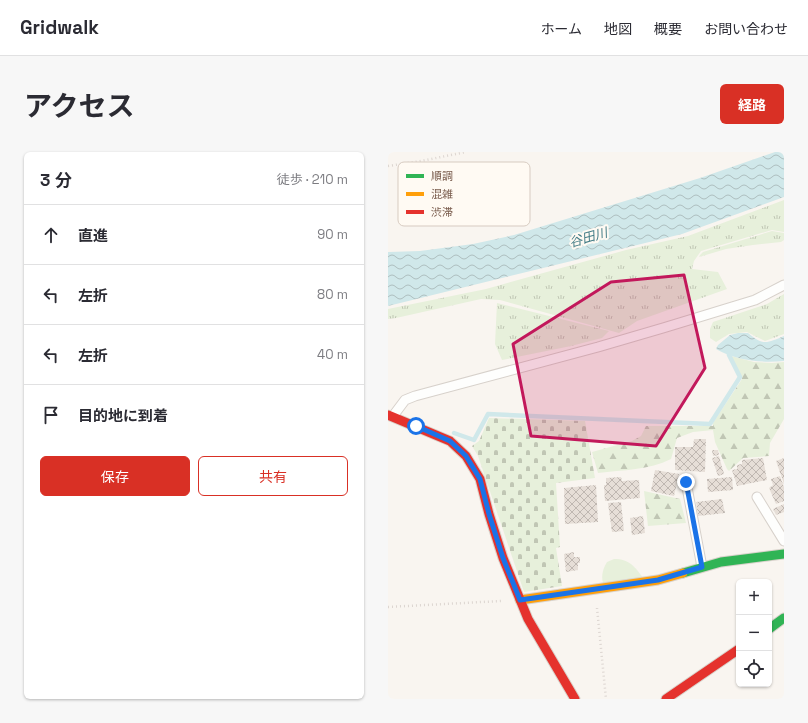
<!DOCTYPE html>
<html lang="ja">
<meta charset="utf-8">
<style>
body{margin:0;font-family:"Space Grotesk","Noto Sans JP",sans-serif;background:#f7f7f7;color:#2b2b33}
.controls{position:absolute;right:12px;bottom:12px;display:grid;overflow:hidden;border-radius:6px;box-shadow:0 1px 3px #0004}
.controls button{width:36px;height:36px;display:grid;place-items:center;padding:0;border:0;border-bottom:1px solid #e1e1e2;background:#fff;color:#2b2b33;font:20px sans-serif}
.stop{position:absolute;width:12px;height:12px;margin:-9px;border:3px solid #1a73e8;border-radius:50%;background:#fff}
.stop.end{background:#1a73e8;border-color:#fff;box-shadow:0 1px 4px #0008}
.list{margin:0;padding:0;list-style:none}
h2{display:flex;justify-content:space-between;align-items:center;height:52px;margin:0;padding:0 16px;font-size:17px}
h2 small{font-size:13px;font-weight:400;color:#7c7c81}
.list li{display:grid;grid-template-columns:26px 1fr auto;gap:12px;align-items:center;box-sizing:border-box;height:60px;padding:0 16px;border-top:1px solid #e1e1e2}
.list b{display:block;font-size:15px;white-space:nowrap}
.list em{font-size:13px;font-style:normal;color:#7c7c81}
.actions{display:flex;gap:8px;padding:12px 16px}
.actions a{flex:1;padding:9px 0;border:1px solid #d93025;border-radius:6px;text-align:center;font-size:14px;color:#d93025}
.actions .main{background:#d93025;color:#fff}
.icon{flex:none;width:22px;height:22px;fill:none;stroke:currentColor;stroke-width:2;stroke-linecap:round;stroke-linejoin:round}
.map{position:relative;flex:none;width:396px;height:547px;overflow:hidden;border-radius:6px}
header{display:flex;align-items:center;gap:24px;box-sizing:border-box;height:56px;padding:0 20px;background:#fff;border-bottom:1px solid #e1e1e2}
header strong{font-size:19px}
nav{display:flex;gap:22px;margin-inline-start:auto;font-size:14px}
.intro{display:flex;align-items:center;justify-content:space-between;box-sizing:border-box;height:96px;padding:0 24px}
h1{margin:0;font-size:28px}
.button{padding:10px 18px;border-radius:6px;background:#d93025;color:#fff;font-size:14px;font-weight:700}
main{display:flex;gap:24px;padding:0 24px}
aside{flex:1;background:#fff;border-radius:6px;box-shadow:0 1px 3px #0004}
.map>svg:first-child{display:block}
.grass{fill:url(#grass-tufts)}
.forest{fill:url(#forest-firs)}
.cemetery{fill:url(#cemetery-stones)}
.garden{fill:#e7f0db}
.water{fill:url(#water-waves)}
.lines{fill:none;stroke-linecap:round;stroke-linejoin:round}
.stream{stroke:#d0e8ea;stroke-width:4.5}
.building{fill:url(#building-cross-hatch)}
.lane-casing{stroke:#d7d1cb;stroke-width:11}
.fast-casing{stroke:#d9d2cb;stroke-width:11}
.slow-casing{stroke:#d9d2cb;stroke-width:11}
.jam-casing{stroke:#d9d2cb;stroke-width:11}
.path{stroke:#dcd5d0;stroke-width:2.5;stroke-dasharray:1 3;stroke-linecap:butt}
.lane{stroke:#fefefd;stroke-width:9}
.fast{stroke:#30b455;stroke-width:9}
.slow{stroke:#ff9f0a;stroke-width:9}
.jam{stroke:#e5322d;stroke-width:9}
.route{stroke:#1a73e8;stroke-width:5}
.marked{fill:#c2185b;fill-opacity:0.2;stroke:#c2185b;stroke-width:3;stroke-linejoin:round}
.labels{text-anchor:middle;stroke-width:4;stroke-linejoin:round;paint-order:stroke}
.water-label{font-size:13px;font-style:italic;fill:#437c86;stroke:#fffaf3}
.key{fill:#fffaf3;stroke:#d7cbc1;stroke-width:1}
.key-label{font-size:11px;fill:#7a5c4d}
</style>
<header>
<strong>Gridwalk</strong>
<nav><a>ホーム</a><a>地図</a><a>概要</a><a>お問い合わせ</a></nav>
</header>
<div class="intro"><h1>アクセス</h1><a class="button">経路</a></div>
<main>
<aside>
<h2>3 分<small>徒歩 · 210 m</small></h2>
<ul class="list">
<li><svg class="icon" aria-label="ahead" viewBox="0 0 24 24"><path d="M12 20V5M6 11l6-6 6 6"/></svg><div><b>直進</b></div><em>90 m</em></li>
<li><svg class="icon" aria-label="left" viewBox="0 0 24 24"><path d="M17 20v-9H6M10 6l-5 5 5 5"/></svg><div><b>左折</b></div><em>80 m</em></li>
<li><svg class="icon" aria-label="left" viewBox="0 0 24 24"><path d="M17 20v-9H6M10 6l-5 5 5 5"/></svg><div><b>左折</b></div><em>40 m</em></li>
<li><svg class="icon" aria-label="arrive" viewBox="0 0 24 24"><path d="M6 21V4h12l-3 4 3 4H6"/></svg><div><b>目的地に到着</b></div></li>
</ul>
<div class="actions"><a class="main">保存</a><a>共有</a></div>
</aside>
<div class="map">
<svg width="396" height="547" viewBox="0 0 396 547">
<defs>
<pattern id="grass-tufts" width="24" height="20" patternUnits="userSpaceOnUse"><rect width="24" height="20" fill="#e7f0db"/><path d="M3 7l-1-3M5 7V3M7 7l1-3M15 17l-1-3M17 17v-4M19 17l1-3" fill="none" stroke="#c0c6b4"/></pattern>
<pattern id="forest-firs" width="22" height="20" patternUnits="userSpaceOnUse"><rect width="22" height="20" fill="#e7f0db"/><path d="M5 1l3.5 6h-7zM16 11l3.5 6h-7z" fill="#c0c6b4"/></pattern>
<pattern id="cemetery-stones" width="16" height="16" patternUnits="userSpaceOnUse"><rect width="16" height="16" fill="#e7f0db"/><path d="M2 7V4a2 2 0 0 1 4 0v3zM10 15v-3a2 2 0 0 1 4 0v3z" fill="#c0c6b4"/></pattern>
<pattern id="water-waves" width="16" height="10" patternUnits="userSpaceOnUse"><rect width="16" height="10" fill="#d0e8ea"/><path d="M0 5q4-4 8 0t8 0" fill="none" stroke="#aebfc0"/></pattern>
<pattern id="building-cross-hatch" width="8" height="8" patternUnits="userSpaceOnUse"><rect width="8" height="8" fill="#e6ded7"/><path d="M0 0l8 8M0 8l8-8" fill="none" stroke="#bfb7b1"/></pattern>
</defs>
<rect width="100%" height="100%" fill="#f9f5f0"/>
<g class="grass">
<path d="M396,48V80L384,78L313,99L306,109L304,117L330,120L339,137L249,169L231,181L112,148L93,147L8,166L0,167V157L98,137L238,98L300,84Z"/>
<path d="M384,79L396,81V88L393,90L365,93L338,97L311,105L312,103L315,100Z"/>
<path d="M396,142V182L377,189L359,180L341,182L328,190L322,186V177L325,170L379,152Z"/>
<path d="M109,151L221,179L214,186L183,194L114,208L107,192Z"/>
</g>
<g class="forest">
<path d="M343,204L366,210L384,211L396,210V267L382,291L381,304L355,306L341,319L339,317L327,290L325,278L305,280L289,286L283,307C261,318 235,318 210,321L204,300L244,289L253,284L258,274H325V271L354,227Z"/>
<path d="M256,339L292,347L298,371L260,374Z"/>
</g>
<path class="cemetery" d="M101,266L197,269L207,326L168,331L172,395L168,396L174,434L136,440L90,304L84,294L91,289Z"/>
<path class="garden" d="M226,407C242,407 247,415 256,427L215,431C213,423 215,417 219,410Z"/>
<g class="water">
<path d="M387,0H396V45L294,82L0,154V100L32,99L85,92L126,83L312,26Z"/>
<path d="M350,181H360C375,194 379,191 396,184V209C373,211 349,209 328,197L330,193L342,183Z"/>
</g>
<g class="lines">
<path class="stream" d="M66,281L86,288L100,262L322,272L352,225L341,203"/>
</g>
<g class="building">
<path d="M306,287H318L317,320L287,318V295H305Z"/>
<path d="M324,298H330L331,303L325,304Z"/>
<path d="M331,304L336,322L330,324L324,306Z"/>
<path d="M375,306L379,328L349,334L344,318L349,317V313L354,312V308Z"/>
<path d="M396,306V332L388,309Z"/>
<path d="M267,318L291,322L286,344L263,339Z"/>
<path d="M392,324L396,335V349L388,352L381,336L385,333L383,327Z"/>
<path d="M233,325L234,329L251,328L252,346L217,349L216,333H218V326Z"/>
<path d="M344,325L345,338L320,340L319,327Z"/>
<path d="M208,333L210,370L177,372L176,336Z"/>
<path d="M334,347L337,361L310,364L308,350Z"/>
<path d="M233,350L236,379L224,380L220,351Z"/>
<path d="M396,352V360L388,363L385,357Z"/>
<path d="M255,364L257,381L244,383L242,366Z"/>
<path d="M186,400V405H192V411H190V418L178,420L176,402Z"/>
</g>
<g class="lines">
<g class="lane-casing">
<g id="lane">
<path d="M5,264L17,248L27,244L210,195L275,176L367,148L396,133"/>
<path d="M298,330L314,415"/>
<path d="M369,345L396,389"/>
</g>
</g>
<g class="fast-casing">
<g id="fast">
<path d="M295,421L333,410L396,402"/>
<path d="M381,477L396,466"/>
</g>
</g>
<g class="slow-casing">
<path id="slow" d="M132,448L270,428L295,421"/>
</g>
<g class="jam-casing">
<g id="jam">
<path d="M0,263L62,289L78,304L92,327L101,362L115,406L140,467L187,547"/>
<path d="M278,547L351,497"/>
</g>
</g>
<g class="path">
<path d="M0,14L33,9L78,0"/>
<path d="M0,455L113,449"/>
<path d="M209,456L218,547"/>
</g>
<use href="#lane" class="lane"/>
<use href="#fast" class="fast"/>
<use href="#slow" class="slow"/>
<use href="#jam" class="jam"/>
</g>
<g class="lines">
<path class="route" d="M28,274L62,289L78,304L92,327L101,362L115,406L132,448L270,428L314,415L298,330"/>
</g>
<path class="marked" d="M296,123L317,216L268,294L143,284L125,192L223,130Z"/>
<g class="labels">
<g class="water-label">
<text transform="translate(200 85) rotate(-16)" y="5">谷田川</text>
</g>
</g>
<rect x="10" y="10" width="132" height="64" rx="6" class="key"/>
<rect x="18" y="22" width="18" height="4" fill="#30b455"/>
<rect x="18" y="40" width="18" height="4" fill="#ff9f0a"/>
<rect x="18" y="58" width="18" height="4" fill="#e5322d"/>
<g class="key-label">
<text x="43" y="28">順調</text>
<text x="43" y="46">混雑</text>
<text x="43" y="64">渋滞</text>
</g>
</svg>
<div class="controls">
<button>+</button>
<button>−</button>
<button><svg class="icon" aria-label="locate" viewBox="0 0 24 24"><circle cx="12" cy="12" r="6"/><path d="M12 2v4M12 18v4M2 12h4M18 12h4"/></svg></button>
</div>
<div class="stop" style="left:28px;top:274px"></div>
<div class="stop end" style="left:298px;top:330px"></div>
</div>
</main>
